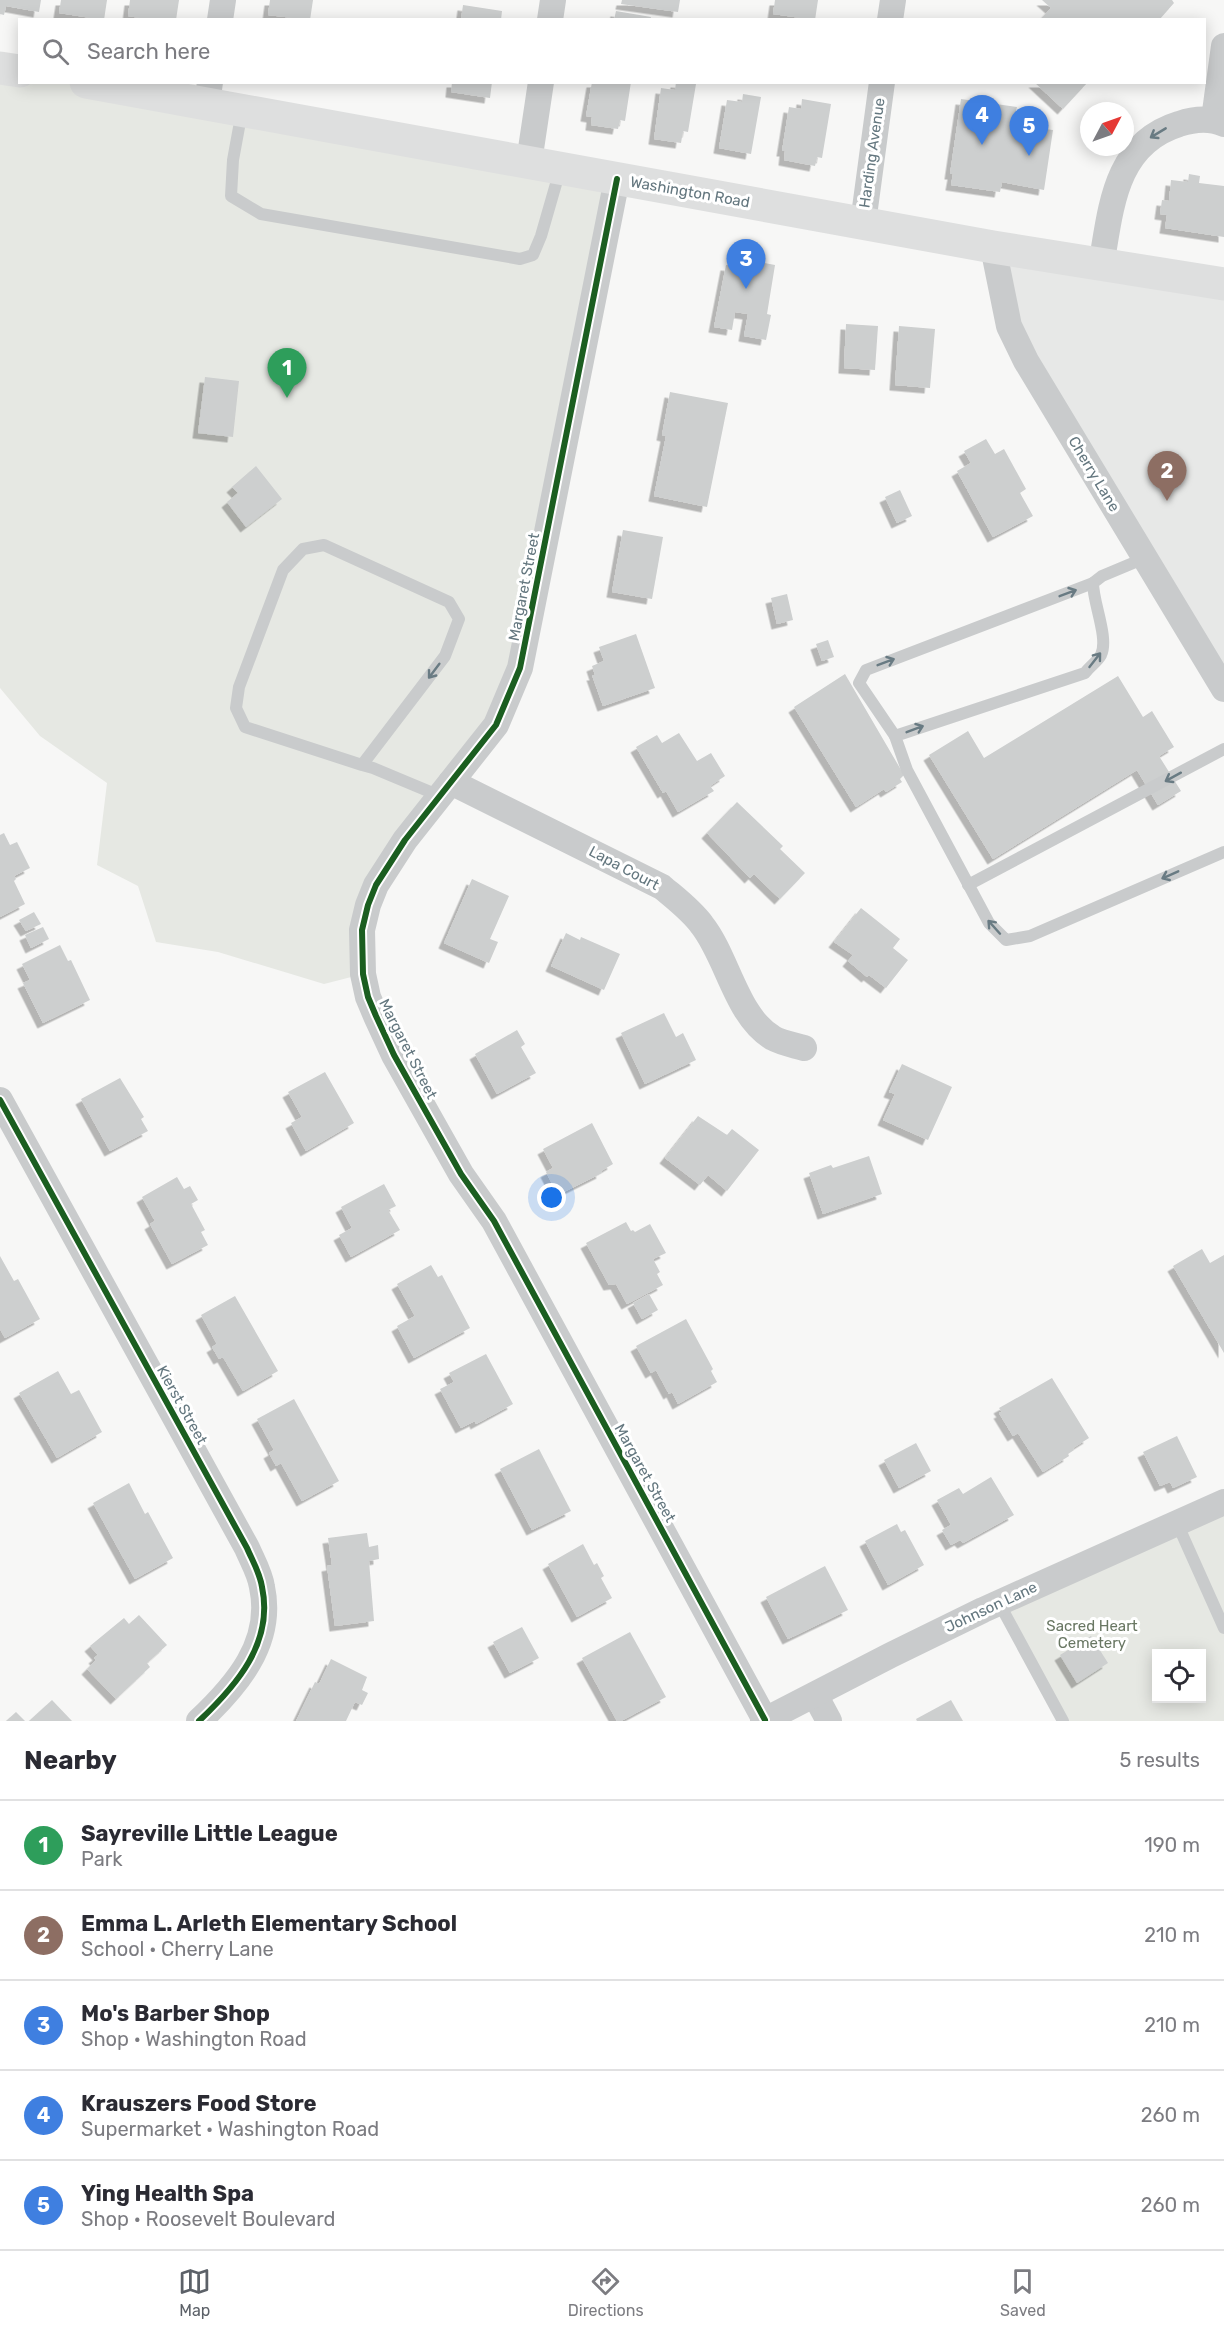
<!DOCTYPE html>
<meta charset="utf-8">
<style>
body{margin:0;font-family:Rubik,sans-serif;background:#f7f7f7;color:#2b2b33}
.controls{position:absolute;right:18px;bottom:18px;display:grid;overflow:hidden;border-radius:0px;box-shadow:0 3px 15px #0003}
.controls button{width:54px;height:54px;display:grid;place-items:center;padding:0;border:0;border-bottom:2px solid #e1e1e2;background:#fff;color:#2b2b33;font:30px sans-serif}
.compass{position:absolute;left:1080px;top:102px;width:54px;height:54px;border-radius:50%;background:#fff;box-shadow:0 3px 15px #0003;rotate:49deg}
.you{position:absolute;left:552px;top:1198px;width:21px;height:21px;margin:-15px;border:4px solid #fff;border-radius:50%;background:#1a73e8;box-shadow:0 0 0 9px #1a73e833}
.badge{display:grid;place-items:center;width:39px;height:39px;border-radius:50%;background:#5c6168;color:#fff;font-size:20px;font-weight:700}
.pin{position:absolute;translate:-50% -50px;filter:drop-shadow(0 2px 3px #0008)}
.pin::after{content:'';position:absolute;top:32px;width:21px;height:18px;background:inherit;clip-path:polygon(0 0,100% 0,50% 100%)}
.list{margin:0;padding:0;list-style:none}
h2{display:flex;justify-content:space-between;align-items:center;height:78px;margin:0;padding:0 24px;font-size:26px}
h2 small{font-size:20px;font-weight:400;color:#7c7c81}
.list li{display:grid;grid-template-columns:39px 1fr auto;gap:18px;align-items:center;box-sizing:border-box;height:90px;padding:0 24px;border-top:2px solid #e1e1e2}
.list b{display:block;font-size:22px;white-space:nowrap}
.list p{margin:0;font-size:20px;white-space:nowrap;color:#7c7c81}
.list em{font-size:20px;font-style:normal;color:#7c7c81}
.icon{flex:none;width:33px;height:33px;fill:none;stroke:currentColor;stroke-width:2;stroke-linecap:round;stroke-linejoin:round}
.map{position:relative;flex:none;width:1224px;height:1721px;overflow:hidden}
.search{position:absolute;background:#fff;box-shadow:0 3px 15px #0003;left:18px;right:18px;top:18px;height:66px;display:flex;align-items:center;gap:15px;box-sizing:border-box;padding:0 21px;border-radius:0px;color:#7c7c81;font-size:22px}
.sheet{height:528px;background:#fff}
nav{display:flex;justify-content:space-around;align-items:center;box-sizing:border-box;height:84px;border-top:2px solid #e1e1e2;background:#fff;font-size:16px;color:#7c7c81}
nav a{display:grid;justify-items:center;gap:3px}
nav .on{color:#5c6168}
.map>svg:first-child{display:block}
.built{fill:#e7e8e7}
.green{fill:#e6e8e3;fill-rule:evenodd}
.building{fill:#cdcfcf;filter:url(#shadow)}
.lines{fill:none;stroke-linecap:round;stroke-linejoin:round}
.lane{stroke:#c9cbcc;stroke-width:12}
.street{stroke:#c9cbcc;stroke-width:26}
.primary{stroke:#dedfdf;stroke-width:33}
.cycleway-casing{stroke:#fff;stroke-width:10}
.cycleway{stroke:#1b5e20;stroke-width:6}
.oneway{stroke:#697b83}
.labels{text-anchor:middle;stroke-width:6;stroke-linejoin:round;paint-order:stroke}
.street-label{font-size:15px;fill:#64777f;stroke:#fff}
.park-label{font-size:15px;fill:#697763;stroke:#fff}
</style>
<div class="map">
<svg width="1224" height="1721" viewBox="0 0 1224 1721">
<defs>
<filter id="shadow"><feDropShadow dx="-5.5" dy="5.5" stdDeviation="0" flood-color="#0004"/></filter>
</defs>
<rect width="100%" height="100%" fill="#f7f7f6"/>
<path class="built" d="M993,247L1224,284V689L1026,361Z"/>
<g class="green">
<path d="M0,68L20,82L86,83L617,179L520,668L389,865L363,974L324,984L218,952L156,942L138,886L97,865L107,783L40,736L0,688Z"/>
<path d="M1224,1502V1721H1063L999,1603ZM1156,1654H1202V1698H1156Z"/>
</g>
<g class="building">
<path d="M0,0H41L39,12L6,6L4,15L0,14Z"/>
<path d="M61,0H107L104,20L59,13Z"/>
<path d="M130,0H179L176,20H152L128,16Z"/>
<path d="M270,0H313L310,20L268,15Z"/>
<path d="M622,0H680L678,12L621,4Z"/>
<path d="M775,0H818L815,20L773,14Z"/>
<path d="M1042,0H1172L1174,3L1159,20H1040L1051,8Z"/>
<path d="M463,5L502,11L501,20H461Z"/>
<path d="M616,11L651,17L650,20H614Z"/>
<path d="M452,82H492L490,98L451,92Z"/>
<path d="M592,82H631L625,121L620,120L618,129L591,125L592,117L586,116Z"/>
<path d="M676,82L696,84L688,132L683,131L681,143L654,139L661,88L675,90Z"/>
<path d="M1034,82H1088L1063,109Z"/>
<path d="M743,94L761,97L751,154L719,148L727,100L742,102Z"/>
<path d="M802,99L831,104L822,158L817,157L815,166L784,160L785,151H782L789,107L801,109Z"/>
<path d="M961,99L1017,107L1015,115L1038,118L1036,128L1053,130L1044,190L1002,182L1000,192L951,185L953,174H950Z"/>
<path d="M1189,174L1200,176L1199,183L1224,186V237L1165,228L1167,215L1160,214L1162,200L1169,201L1171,180L1188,182Z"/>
<path d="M738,258L775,265L767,314L771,315L766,340L744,336L748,314L735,312L732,330L714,327L726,265L736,266Z"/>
<path d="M846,324L878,326L875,370L844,368Z"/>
<path d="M899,326L935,329L930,388L895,385Z"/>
<path d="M205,377L239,381L233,437L198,433Z"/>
<path d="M670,392L728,403L707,507L654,496L666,436L662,435Z"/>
<path d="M986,439L995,454L1004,449L1026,489L1020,493L1033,516L993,537L957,471L971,463L964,451Z"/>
<path d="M256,466L282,499L246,527L227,502L238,493L232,487Z"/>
<path d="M900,490L912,516L897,523L885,497Z"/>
<path d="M623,530L663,537L652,599L612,592Z"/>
<path d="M787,594L793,620L777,624L771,598Z"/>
<path d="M636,634L655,688L603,706L592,675H595L592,666L604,661L599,647Z"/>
<path d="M828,640L834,657L822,661L816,644Z"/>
<path d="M845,674L904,775L900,779L902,782L886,792L884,789L856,807L794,707Z"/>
<path d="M1118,676L1143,717L1152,711L1174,747L1159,756L1181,791L1158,805L1137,770L993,859L929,755L968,731L984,758Z"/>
<path d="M679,733L697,761L711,753L725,776L710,786L714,791L678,812L666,791L663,793L636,747L657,735L662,743Z"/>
<path d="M737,802L783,846L780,849L805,873L780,899L754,874L750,878L707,833Z"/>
<path d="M4,833L10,845L17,842L30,868L14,876L16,879L14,881L25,904L0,917V835Z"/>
<path d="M472,879L509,896L490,939L498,942L489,963L444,943Z"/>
<path d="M861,908L900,939L893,948L908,960L886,988L869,975L867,977L848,961L853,955L834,942Z"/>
<path d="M34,912L41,924L26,931L19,920Z"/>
<path d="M43,927L49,939L31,948L25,935Z"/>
<path d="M566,933L580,940L581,937L620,954L604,990L551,966Z"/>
<path d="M60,945L68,961L71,960L90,1000L43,1023L23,983L30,980L22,964Z"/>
<path d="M664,1013L676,1037L683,1033L696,1060L645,1084L621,1033Z"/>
<path d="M517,1030L525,1044L521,1047L536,1073L497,1094L475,1054Z"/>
<path d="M902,1064L952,1087L928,1140L883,1120L895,1094L889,1092Z"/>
<path d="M325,1072L354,1123L306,1151L291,1123L302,1117L288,1092Z"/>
<path d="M120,1078L144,1117L141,1119L148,1131L110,1151L81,1099Z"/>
<path d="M698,1116L727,1135L732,1129L759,1150L727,1191L708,1175L700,1185L665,1158Z"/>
<path d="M592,1123L613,1164L601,1171L602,1173L558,1195L546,1172L553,1168L543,1149Z"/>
<path d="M869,1156L882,1194L823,1214L809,1173L831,1165L833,1168Z"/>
<path d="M177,1177L184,1189L190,1186L198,1200L191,1204L205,1230L201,1232L208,1245L172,1264L150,1224L155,1221L142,1197Z"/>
<path d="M384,1184L396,1206L388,1210L400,1230L351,1257L339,1235L352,1228L341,1207Z"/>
<path d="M626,1222L631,1231L633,1230L635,1232L650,1224L666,1253L653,1259L660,1272L657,1274L663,1285L627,1304L616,1284L609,1285L586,1243Z"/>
<path d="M1202,1249L1210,1263L1224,1255V1353L1173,1266Z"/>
<path d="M0,1256L14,1281L18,1279L40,1319L5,1338L0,1329Z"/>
<path d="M431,1265L438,1277L442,1275L470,1328L414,1358L397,1326L415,1316L397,1284Z"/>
<path d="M649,1294L658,1310L642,1319L633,1303Z"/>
<path d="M235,1296L278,1371L243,1391L223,1357L219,1359L212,1347L217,1344L201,1315Z"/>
<path d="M686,1319L713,1369L711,1371L717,1382L678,1404L672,1392L669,1394L656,1370L651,1373L636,1346Z"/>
<path d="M486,1354L513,1404L476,1424L475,1421L461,1428L440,1389L454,1382L449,1373Z"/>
<path d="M58,1371L71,1394L79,1390L102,1432L57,1458L19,1393Z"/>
<path d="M1052,1378L1089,1438L1073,1448L1074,1450L1068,1454L1069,1456L1043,1472L1018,1433L1013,1436L999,1413L1002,1412L999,1408Z"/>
<path d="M294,1399L339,1481L302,1501L281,1463L276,1466L269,1453L274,1450L257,1419Z"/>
<path d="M1177,1436L1197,1477L1173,1488L1170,1482L1160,1486L1143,1452Z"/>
<path d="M916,1443L931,1471L899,1488L884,1460Z"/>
<path d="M539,1449L571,1511L532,1530L500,1469Z"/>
<path d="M991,1477L1014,1515L963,1543L960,1540L951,1545L942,1530L951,1525L937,1500L959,1488L963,1494Z"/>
<path d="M129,1483L145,1514L148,1512L173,1558L135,1579L93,1503Z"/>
<path d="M897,1524L901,1532L905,1530L924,1565L888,1585L865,1541Z"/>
<path d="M367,1533L369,1547L378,1545L379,1559L369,1561L374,1621L335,1626L327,1566L332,1565L328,1538Z"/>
<path d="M583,1544L594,1565L597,1563L604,1576L601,1578L612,1598L577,1617L548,1564Z"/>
<path d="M825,1566L848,1610L788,1639L766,1597Z"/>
<path d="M139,1615L167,1645L147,1663L150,1667L116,1699L87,1669L96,1660L94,1658L98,1655L90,1646L124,1618L129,1624Z"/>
<path d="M522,1627L539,1658L510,1673L493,1642Z"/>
<path d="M630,1632L666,1697L621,1721H617L582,1658Z"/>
<path d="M1091,1636L1108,1663L1077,1683L1060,1655Z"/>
<path d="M331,1659L367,1677L362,1690L368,1693L362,1705L355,1702L346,1721H296L315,1682L319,1684Z"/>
<path d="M52,1700L72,1721H29Z"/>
<path d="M951,1700L963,1721H917L916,1719Z"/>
<path d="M16,1712L25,1721H6Z"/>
</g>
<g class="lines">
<g class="lane">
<path d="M242,111L233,160L231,196L261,214L520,259L533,255L541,236L560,170"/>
<path d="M1145,558L1102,576L1093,583C1093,603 1109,638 1101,655C1098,661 1089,667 1085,673L895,736L907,770L989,923L1006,940L1030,936L1224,852"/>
<path d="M895,736L859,683L866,670L1093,583"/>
<path d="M362,765L445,656L459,619L449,602L324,545L303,549L283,570L239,687L236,708L245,727L362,765L373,768L440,796"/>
<path d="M968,885L1224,749"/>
<path d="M1177,1523L1224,1628"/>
<path d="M999,1603L1063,1721"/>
</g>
<g class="street">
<path d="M220,20L223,0"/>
<path d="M550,20L553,0"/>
<path d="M890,20L893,0"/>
<path d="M207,104L210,82"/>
<path d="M1214,119L1224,46"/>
<path d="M529,162L541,82"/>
<path d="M617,179L520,668L496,725L405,840L376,885L368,905L362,930L363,974L368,997L376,1016L394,1055L461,1174L494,1221L765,1720"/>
<path d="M863,223L882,82"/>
<path d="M993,247L1009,326L1026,361L1224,689"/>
<path d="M1101,266C1111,209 1114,144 1179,124C1194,119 1209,117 1224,124"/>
<path d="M451,782L662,887C676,899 691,910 702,925C728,958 736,1016 773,1038C782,1043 794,1045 804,1048"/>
<path d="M0,1100L247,1548C252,1560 260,1573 262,1587C274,1643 236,1686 199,1721"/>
<path d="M815,1695L829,1721"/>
<path d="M763,1721L891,1655L983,1610L1224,1502"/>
</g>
<g class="primary">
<path d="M0,68L20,71"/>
<path d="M86,82L993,247L1224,284"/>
</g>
<g class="cycleway-casing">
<g id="cycleway">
<path d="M617,179L520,668L496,725L405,840L376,885L368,905L362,930L363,974L368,997L376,1016L394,1055L461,1174L494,1221L765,1720"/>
<path d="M0,1100L247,1548C252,1560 260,1573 262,1587C274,1643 236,1686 199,1721"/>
</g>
</g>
<use href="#cycleway" class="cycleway"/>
</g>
<defs><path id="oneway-shaft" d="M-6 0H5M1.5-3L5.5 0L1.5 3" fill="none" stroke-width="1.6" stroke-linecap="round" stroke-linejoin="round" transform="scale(1.5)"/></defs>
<g class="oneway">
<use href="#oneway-shaft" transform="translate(1158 133) rotate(149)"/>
<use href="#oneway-shaft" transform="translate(1068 593) rotate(-21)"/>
<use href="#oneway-shaft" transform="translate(1095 660) rotate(-52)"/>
<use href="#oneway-shaft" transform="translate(886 662) rotate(-21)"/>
<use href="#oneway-shaft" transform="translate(434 671) rotate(127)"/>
<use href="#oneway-shaft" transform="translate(915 729) rotate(-21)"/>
<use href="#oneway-shaft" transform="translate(1173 777) rotate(151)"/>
<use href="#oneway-shaft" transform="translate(1170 875) rotate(156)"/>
<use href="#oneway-shaft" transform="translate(994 927) rotate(-132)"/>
</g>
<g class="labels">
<g class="street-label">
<text transform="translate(872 153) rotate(-82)" y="5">Harding Avenue</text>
<text transform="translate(690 192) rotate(10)" y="5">Washington Road</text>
<text transform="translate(1094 474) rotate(59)" y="5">Cherry Lane</text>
<text transform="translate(524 587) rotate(-79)" y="5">Margaret Street</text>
<text transform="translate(624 868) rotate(28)" y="5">Lapa Court</text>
<text transform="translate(408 1049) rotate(63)" y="5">Margaret Street</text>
<text transform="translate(182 1405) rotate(61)" y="5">Kierst Street</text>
<text transform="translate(645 1473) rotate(61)" y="5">Margaret Street</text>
<text transform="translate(991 1607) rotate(-25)" y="5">Johnson Lane</text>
</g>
<g class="park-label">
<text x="1092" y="1631">Sacred Heart<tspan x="1092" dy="17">Cemetery</tspan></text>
</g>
</g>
</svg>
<div class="controls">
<button><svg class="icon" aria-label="locate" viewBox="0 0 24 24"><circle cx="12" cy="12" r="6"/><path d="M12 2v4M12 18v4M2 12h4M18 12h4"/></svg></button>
</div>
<svg class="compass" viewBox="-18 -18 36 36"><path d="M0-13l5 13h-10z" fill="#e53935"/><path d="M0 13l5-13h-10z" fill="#7c7c81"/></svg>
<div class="you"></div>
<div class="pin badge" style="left:287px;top:398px;background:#2e9e5b">1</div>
<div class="pin badge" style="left:1167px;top:501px;background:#8d6e63">2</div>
<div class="pin badge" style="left:746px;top:289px;background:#3f7fe0">3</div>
<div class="pin badge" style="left:982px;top:145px;background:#3f7fe0">4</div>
<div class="pin badge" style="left:1029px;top:156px;background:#3f7fe0">5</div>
<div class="search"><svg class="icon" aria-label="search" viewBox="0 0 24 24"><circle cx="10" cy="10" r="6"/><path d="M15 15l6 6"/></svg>Search here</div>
</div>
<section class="sheet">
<h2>Nearby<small>5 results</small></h2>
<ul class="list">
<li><span class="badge" style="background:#2e9e5b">1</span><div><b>Sayreville Little League</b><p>Park</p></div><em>190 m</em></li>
<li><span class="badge" style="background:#8d6e63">2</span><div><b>Emma L. Arleth Elementary School</b><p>School · Cherry Lane</p></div><em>210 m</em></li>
<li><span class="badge" style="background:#3f7fe0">3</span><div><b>Mo's Barber Shop</b><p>Shop · Washington Road</p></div><em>210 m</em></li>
<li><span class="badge" style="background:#3f7fe0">4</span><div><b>Krauszers Food Store</b><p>Supermarket · Washington Road</p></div><em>260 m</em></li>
<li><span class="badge" style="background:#3f7fe0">5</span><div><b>Ying Health Spa</b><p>Shop · Roosevelt Boulevard</p></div><em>260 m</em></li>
</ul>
</section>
<nav>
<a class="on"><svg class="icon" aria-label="map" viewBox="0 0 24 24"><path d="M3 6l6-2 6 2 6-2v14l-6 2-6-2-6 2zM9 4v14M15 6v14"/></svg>Map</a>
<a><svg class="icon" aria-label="directions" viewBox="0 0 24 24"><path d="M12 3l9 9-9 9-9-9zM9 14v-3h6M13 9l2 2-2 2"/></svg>Directions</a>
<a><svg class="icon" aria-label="saved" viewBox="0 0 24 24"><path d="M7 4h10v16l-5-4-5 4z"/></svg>Saved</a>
</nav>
